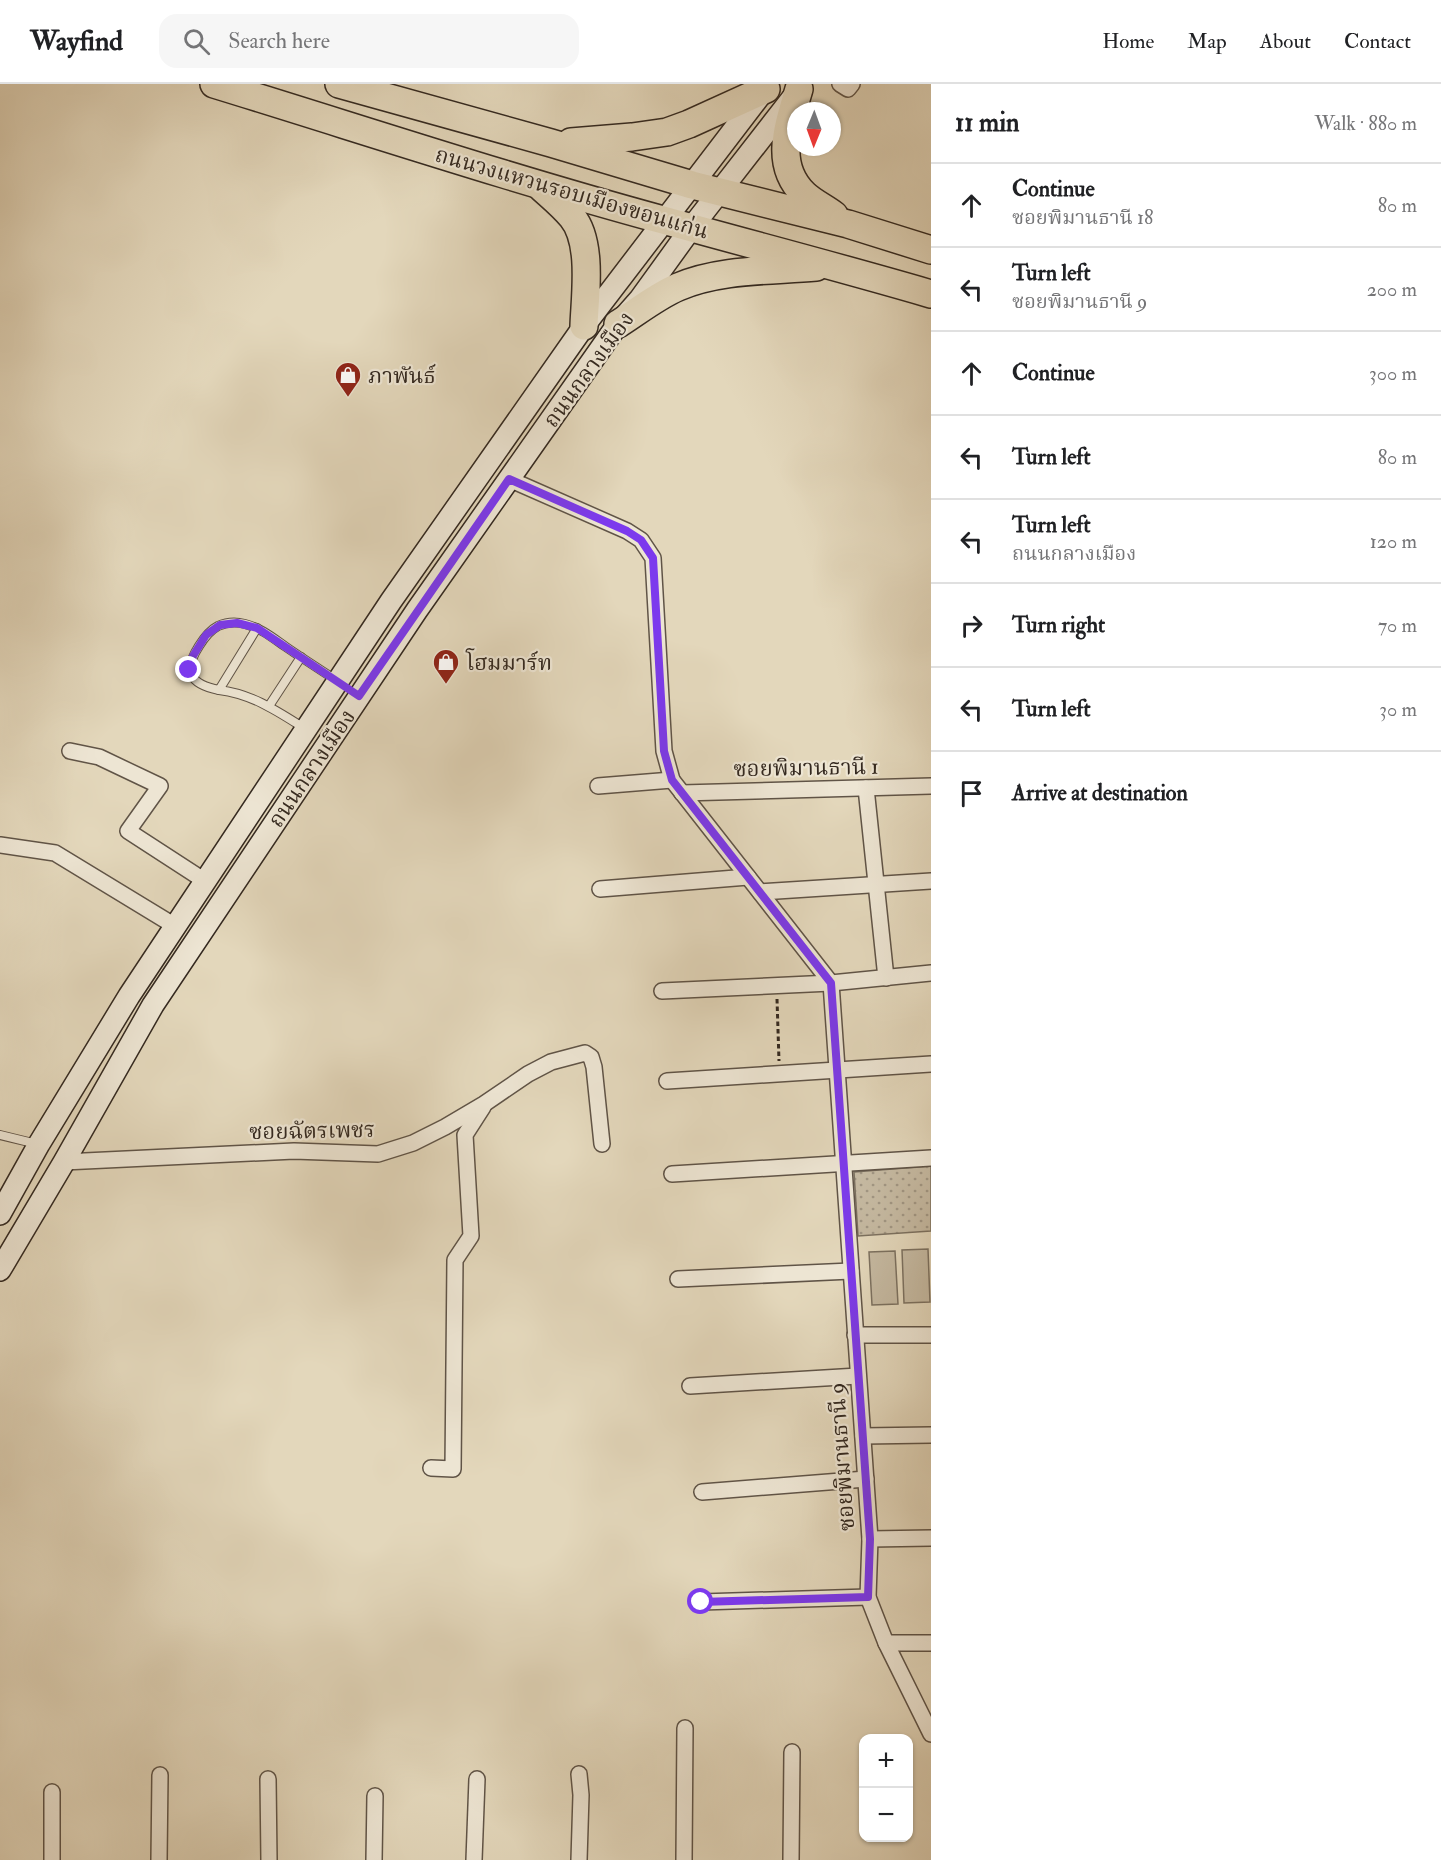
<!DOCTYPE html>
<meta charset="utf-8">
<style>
body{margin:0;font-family:"IM FELL Double Pica","Noto Serif Thai",serif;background:#f6f6f6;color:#202124}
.controls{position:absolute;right:18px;bottom:18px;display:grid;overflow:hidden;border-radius:12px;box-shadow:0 2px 4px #0004}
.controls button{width:54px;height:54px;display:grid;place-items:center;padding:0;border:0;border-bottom:2px solid #e0e0e0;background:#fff;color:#202124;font:30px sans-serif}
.compass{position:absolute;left:787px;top:18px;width:54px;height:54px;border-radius:50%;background:#fff;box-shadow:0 2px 4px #0004;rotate:181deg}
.stop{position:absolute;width:18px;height:18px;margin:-14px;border:4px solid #7c3aed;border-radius:50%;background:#fff}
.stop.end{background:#7c3aed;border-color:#fff;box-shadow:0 2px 6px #0008}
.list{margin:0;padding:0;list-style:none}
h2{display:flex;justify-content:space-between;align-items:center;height:78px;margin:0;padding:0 24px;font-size:26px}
h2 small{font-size:20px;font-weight:400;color:#757577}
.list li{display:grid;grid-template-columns:39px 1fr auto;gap:18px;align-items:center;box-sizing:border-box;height:84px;padding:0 24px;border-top:2px solid #e0e0e0}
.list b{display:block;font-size:22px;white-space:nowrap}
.list p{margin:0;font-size:20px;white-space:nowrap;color:#757577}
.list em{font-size:20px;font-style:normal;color:#757577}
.icon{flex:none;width:33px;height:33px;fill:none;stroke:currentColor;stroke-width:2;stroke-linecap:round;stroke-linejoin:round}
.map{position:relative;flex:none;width:931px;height:1776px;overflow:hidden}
header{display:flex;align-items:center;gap:36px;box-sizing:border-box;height:84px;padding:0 30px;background:#fff;border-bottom:2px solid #e0e0e0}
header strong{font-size:28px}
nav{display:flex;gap:33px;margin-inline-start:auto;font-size:21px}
.search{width:420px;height:54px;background:#f6f6f6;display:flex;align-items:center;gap:15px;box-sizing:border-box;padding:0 21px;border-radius:18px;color:#757577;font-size:22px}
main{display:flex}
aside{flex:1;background:#fff}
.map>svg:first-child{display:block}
.grass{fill:url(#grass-dots);stroke:#7c7160;stroke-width:1.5}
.park{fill:#c5b9a1;stroke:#7c7160;stroke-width:1.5}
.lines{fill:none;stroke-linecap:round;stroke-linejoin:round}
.lane-casing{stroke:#605447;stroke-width:10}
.street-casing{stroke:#605447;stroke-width:18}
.secondary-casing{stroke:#342920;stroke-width:24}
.highway-casing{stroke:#342920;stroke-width:30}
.path{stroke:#342920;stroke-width:3;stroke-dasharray:4.5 3;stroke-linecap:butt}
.lane{stroke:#ede5d3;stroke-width:8}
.street{stroke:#ede5d3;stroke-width:15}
.secondary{stroke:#ede5d3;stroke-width:21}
.highway{stroke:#e3d7bb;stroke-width:27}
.route{stroke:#7c3aed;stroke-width:8}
.labels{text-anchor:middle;stroke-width:4.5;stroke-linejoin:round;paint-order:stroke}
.street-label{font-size:22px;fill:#342920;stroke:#ede5d3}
.poi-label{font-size:22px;fill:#342920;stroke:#ede5d3;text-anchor:start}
</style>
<header>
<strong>Wayfind</strong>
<div class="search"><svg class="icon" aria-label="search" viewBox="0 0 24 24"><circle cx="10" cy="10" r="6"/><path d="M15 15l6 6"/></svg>Search here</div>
<nav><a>Home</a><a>Map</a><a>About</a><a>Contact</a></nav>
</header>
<main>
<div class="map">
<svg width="931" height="1776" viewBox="0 0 931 1776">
<defs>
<pattern id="grass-dots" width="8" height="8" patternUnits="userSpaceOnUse" patternTransform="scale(1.5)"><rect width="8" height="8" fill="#c5b9a1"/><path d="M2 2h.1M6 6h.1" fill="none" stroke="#a19683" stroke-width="1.8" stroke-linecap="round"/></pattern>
</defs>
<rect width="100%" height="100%" fill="#e3d7bb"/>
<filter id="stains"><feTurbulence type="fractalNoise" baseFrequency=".00333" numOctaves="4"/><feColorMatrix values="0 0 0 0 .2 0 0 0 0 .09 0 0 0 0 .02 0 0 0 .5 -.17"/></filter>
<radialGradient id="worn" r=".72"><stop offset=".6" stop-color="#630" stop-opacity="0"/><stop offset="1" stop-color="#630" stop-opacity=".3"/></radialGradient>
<path class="grass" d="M931,1082V1147L858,1152L854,1088Z"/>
<g class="park">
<path d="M928,1165L930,1218L904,1219L902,1166Z"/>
<path d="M895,1167L898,1220L872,1221L869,1168Z"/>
</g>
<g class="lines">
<g class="lane-casing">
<g id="lane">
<path d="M257,544L219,606C252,610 277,627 304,644"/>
<path d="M219,606C189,600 183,587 199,562C204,554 210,546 218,542C227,538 237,538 245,540C261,544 273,554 286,563C302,574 319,585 336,596"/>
<path d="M269,622L301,573"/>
<path d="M0,1051L37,1060"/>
</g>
</g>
<g class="street-casing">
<g id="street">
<path d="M840,0L848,5L852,0"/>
<path d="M509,395L627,447L641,456L653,474L664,667L672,696L831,899L870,1455L868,1513L886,1559L931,1650"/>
<path d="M70,667L99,673L160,702L128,747L205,797"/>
<path d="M598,702L672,696"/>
<path d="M866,704L886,894"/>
<path d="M682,709L931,702"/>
<path d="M0,761L55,769L175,842"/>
<path d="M600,805L748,793"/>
<path d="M760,808L931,797"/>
<path d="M662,907L831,899L931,889"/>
<path d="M667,997L931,980"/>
<path d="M64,1078L294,1067L378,1070L413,1059L445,1043L484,1020L528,990L551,978L585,969L591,973L594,983L602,1060"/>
<path d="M672,1090L931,1074"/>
<path d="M678,1195L851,1187"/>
<path d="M855,1251H931"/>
<path d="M690,1302L858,1292"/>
<path d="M863,1352L931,1351"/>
<path d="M431,1384L453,1385L455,1176L471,1152L465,1051L483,1023"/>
<path d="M702,1408L866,1395"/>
<path d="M870,1455L931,1454"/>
<path d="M701,1518L868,1513"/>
<path d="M886,1559H931"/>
<path d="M579,1690L581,1711L579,1776"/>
<path d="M268,1695L269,1776"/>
<path d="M52,1708V1776"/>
<path d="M159,1776L160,1691"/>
<path d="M374,1776L375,1712"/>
<path d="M474,1776L477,1695"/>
<path d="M684,1776L685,1644"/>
<path d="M791,1776L792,1668"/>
</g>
</g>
<g class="secondary-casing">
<g id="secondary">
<path d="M0,1130L39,1060L129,912L391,517L584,242L765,5"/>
<path d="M0,1186L64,1078L153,921L417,526L618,240L640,215L692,143L794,12"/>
</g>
</g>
<g class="highway-casing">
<g id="highway">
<path d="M214,0C364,46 512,95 663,136C753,161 842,184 931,210"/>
<path d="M339,0L551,59L692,101L848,140L931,166"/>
<path d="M799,5C789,40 773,80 804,110C812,118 825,124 834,131"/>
<path d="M571,58L632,53L667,48L689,40L766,5"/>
<path d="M542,104C552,113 563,122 572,133C593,158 585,212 584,242"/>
<path d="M618,240C637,228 657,212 678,203C720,185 770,187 816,183"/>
</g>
</g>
<path class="path" d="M777,915L779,977"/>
<use href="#lane" class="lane"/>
<use href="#street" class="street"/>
<use href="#secondary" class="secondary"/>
<use href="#highway" class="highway"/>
</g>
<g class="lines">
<path class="route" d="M189,586L193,572L206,551L220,541L237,539L257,544L359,612L509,395L627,447L641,456L653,474L664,667L672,696L831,899L870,1455L868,1513L701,1518"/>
</g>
<defs>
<g id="shop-pin" transform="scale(1.35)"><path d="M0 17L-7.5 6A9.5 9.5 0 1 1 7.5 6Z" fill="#8f2418" stroke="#ede5d3"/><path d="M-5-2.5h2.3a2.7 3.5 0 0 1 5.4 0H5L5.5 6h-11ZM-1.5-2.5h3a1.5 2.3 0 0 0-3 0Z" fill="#fff"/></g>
</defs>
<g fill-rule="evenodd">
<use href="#shop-pin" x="348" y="291"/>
<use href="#shop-pin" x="446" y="578"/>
</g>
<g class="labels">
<g class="street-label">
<text transform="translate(572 108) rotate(16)" y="8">ถนนวงแหวนรอบเมืองขอนแก่น</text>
<text transform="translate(588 285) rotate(-54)" y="8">ถนนกลางเมือง</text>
<text transform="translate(806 683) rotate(-1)" y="8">ซอยพิมานธานี 1</text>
<text transform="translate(311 684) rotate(-56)" y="8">ถนนกลางเมือง</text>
<text transform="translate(312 1046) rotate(-1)" y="8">ซอยฉัตรเพชร</text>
<text transform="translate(841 1373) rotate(-94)" y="8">ซอยพิมานธานี 9</text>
</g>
<g class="poi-label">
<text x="368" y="299">ภาพันธ์</text>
<text x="466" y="586">โฮมมาร์ท</text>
</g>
</g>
<rect width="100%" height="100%" filter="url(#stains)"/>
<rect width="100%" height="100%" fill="url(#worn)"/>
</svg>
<div class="controls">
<button>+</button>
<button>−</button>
</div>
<svg class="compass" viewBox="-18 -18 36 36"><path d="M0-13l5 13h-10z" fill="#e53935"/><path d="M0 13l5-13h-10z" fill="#757577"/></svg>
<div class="stop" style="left:701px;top:1518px"></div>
<div class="stop end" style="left:189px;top:586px"></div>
</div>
<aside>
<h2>11 min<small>Walk · 880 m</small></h2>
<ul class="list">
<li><svg class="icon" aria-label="ahead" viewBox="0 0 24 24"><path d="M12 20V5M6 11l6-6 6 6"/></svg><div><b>Continue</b><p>ซอยพิมานธานี 18</p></div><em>80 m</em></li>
<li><svg class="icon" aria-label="left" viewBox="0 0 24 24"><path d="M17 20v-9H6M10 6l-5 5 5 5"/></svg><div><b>Turn left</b><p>ซอยพิมานธานี 9</p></div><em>200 m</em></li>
<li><svg class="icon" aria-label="ahead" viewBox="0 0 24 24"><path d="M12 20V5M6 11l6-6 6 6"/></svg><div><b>Continue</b></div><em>300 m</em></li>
<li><svg class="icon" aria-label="left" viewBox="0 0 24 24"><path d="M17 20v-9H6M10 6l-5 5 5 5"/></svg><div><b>Turn left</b></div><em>80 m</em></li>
<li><svg class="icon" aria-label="left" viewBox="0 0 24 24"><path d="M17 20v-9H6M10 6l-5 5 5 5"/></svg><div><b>Turn left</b><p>ถนนกลางเมือง</p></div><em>120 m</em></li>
<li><svg class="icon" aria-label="right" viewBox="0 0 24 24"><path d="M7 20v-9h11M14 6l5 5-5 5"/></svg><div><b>Turn right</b></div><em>70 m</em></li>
<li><svg class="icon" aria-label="left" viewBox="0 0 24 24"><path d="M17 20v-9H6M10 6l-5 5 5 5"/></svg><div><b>Turn left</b></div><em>30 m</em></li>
<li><svg class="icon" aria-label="arrive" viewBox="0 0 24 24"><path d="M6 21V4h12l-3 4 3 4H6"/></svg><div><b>Arrive at destination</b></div></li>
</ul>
</aside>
</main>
